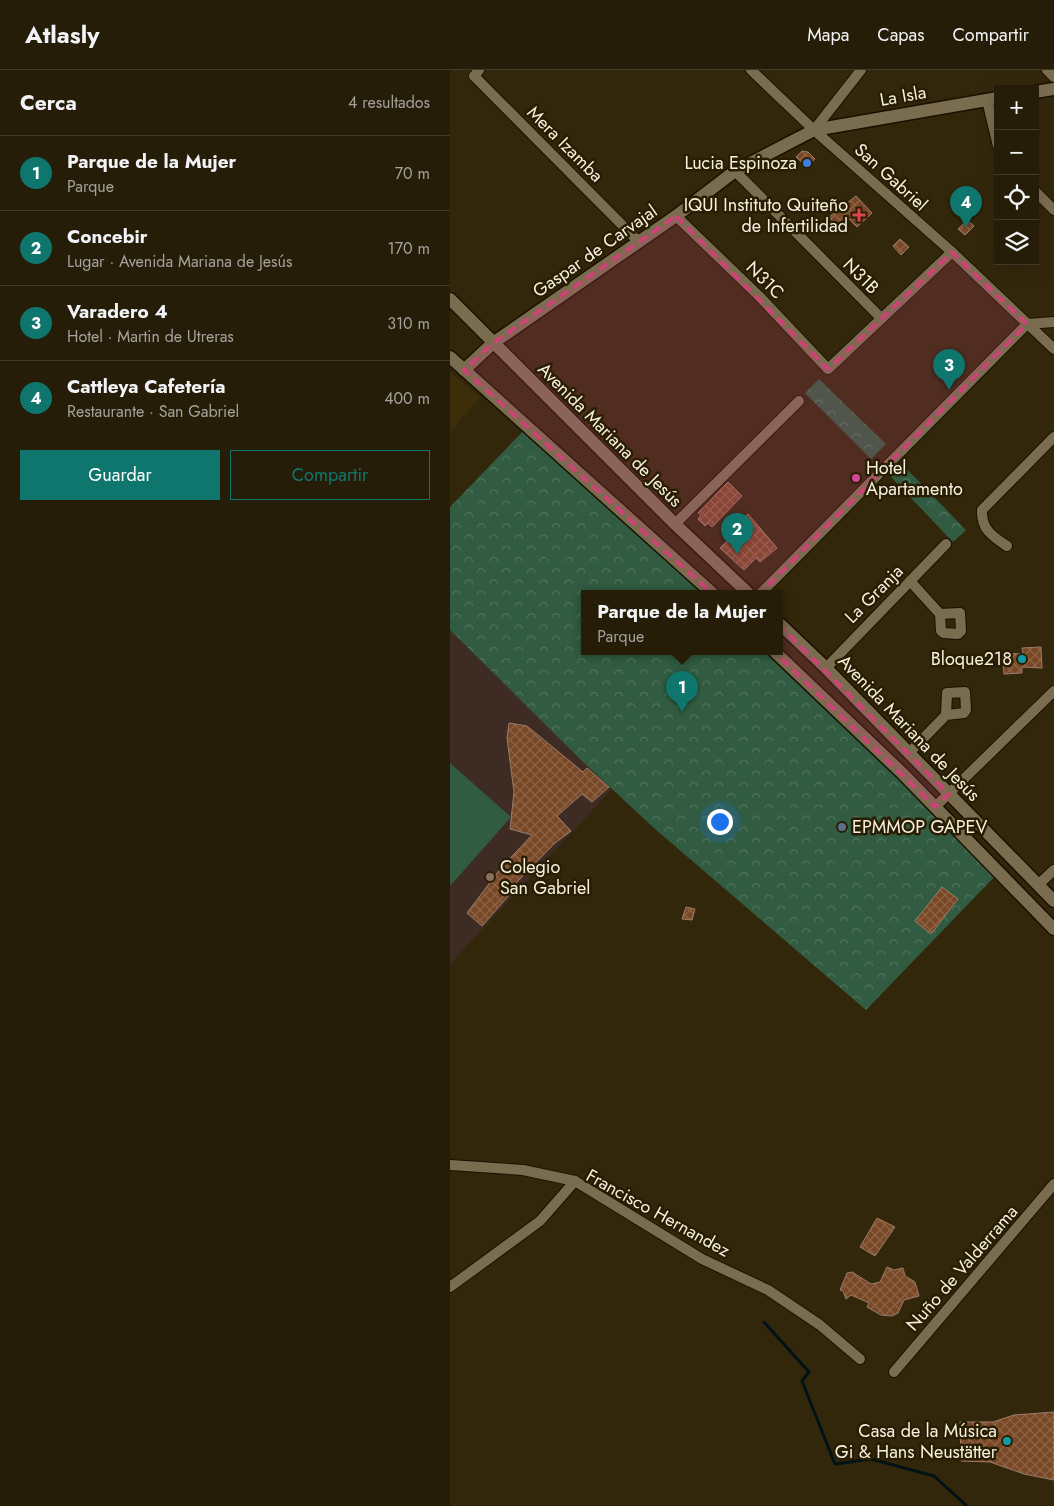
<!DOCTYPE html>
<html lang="es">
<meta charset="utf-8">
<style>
body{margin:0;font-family:Jost,sans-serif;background:#2e2612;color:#f1f3f6}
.controls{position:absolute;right:15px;top:15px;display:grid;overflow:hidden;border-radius:0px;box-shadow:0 5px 20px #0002}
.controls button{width:45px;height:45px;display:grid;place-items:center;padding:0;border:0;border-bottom:1px solid #423b29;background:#261d08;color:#f1f3f6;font:25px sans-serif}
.you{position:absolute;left:269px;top:751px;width:18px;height:18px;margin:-12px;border:4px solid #fff;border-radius:50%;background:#1a73e8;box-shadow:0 0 0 8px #1a73e833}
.badge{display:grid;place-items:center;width:32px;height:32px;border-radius:50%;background:#0f766e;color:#fff;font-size:16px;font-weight:700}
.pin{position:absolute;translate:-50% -41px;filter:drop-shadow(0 1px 2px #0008)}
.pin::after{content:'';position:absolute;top:26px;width:18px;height:15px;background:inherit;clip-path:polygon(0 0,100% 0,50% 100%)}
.popup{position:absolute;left:131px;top:520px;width:202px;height:65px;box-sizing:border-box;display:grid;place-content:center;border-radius:0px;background:#261d08;filter:drop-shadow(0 1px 4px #0005);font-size:16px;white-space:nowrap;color:#a4a29c}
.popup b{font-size:19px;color:#f1f3f6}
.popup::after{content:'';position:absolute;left:50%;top:100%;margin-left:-10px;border:10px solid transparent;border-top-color:#261d08}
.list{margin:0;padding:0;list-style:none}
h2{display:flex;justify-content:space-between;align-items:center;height:65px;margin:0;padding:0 20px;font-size:21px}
h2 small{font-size:16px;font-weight:400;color:#a4a29c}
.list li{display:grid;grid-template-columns:32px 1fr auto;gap:15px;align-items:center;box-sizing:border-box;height:75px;padding:0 20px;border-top:1px solid #423b29}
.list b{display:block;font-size:19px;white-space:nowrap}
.list p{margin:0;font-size:16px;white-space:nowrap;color:#a4a29c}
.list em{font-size:16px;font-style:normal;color:#a4a29c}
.actions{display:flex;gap:10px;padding:15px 20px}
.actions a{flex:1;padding:11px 0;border:1px solid #0f766e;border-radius:0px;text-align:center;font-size:18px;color:#0f766e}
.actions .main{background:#0f766e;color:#fff}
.icon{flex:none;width:28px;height:28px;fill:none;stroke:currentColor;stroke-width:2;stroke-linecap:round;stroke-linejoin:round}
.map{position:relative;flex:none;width:604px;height:1436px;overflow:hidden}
header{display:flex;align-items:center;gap:30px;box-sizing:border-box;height:70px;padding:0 25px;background:#261d08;border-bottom:1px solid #423b29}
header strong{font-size:24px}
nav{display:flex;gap:28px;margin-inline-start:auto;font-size:18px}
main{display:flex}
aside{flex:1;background:#261d08}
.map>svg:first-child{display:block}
.built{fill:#3d2e09}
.education{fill:#3e2c24}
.park{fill:url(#park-crowns)}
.pitch{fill:#315c41}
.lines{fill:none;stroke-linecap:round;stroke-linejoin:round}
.stream{stroke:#001217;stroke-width:3}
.building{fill:url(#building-cross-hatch);stroke:#997c69}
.street-casing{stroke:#1b1000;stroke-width:12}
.secondary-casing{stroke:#1b1000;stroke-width:15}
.street{stroke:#7a6d4f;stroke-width:10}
.secondary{stroke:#7a6d4f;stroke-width:12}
.marked{fill:#cd4376;fill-opacity:0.2;stroke:#cd4376;stroke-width:4;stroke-dasharray:10 6;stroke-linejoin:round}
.shop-dot{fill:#3f7fe0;stroke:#291e02;stroke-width:2}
.health-dot{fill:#e0444e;stroke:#291e02;stroke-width:2}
.hotel-dot{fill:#d1479c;stroke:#291e02;stroke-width:2}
.culture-dot{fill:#0f9aa8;stroke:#291e02;stroke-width:2}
.service-dot{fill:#5c6f8a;stroke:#291e02;stroke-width:2}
.education-dot{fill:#8d6e63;stroke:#291e02;stroke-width:2}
.labels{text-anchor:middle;stroke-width:5;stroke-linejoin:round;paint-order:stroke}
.street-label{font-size:18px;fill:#f7f0e0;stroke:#291e02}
.poi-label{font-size:18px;fill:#f7f0e0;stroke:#291e02;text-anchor:end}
</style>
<header>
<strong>Atlasly</strong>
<nav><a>Mapa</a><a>Capas</a><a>Compartir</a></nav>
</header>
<main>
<aside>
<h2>Cerca<small>4 resultados</small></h2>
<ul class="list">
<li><span class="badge">1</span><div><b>Parque de la Mujer</b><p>Parque</p></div><em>70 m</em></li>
<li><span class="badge">2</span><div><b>Concebir</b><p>Lugar · Avenida Mariana de Jesús</p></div><em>170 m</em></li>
<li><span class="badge">3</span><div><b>Varadero 4</b><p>Hotel · Martin de Utreras</p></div><em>310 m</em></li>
<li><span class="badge">4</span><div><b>Cattleya Cafetería</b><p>Restaurante · San Gabriel</p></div><em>400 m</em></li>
</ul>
<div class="actions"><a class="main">Guardar</a><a>Compartir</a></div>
</aside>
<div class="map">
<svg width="604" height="1436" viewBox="0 0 604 1436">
<defs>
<pattern id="park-crowns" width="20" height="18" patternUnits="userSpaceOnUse" patternTransform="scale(1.25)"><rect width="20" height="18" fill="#315c41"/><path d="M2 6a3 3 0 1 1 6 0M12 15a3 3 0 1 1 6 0" fill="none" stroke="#50745c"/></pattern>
<pattern id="building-cross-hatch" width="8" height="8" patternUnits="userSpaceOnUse" patternTransform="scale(1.25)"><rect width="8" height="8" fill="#794826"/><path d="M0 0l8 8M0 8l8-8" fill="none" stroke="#8d6345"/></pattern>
</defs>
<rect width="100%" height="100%" fill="#33270b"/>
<path class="built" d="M0,302L30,327L0,362Z"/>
<path class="education" d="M0,560L162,719L0,894Z"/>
<g class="park">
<path d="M369,309L436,374L421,389L355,323Z"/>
<path d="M77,357L259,523H134V581H319L549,802L416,940L205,759L132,691L0,560V437Z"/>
<path d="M453,395L516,460L503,472L441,407Z"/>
</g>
<path class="pitch" d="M0,693L61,747L0,816Z"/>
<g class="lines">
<path class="stream" d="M314,1252L359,1302L352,1311L385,1394L421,1389L484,1406L517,1436"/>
</g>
<g class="building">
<path d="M352,81L358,82L365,89L357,97L346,87Z"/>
<path d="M406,126L422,143L407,157L397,147L387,156L379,147Z"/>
<path d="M517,150L524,156L515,165L508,159Z"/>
<path d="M450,169L459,177L451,185L443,176Z"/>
<path d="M278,412L292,426L262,457L258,453L255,456L248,449L251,445L248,443Z"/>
<path d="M298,444L327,478L310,492L306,488L294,500L270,478L284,464L281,460Z"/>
<path d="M591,577L592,598L572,597V603L554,604L552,583L573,584L572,578Z"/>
<path d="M59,653L77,656L133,702L137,698L159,717L142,732L132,724L107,746L121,761L105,773L66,813L68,815L32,856L17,843L51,798L82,765L60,759L64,722L57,668Z"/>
<path d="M492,817L508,829L481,864L465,851Z"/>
<path d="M236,837L245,839L242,850L232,849Z"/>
<path d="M427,1148L445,1157L425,1186L410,1177Z"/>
<path d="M437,1197L444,1200L453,1198L455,1206L465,1212L469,1226L454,1230L448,1243L442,1246L431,1245L417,1237L419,1233L401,1225L396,1229L393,1221L390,1220L397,1203L402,1202L421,1214L430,1212Z"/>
<path d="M604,1342V1410L574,1404L540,1392L511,1391L510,1352H543L564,1345Z"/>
</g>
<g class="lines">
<g class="street-casing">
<g id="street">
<path d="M29,0L24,6L188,171"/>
<path d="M301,0L364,60L502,182L604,279"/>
<path d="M597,0L604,7"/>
<path d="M537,30L548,76"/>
<path d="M364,60L411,0"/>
<path d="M285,101L431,248"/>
<path d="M585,121L604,140"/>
<path d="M226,146L309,226L378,299L502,182"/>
<path d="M225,454L349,331"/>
<path d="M557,476C542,466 531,459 532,440L604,367"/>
<path d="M460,511L490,544L491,561L494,563L508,564L511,561L510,543L490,544"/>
<path d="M311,523L577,254L604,252"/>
<path d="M376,598L496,474"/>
<path d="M459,683L496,645L514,643L516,640L515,622L497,623L496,645"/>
<path d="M485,737L604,621"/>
<path d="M588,815L604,800"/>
<path d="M0,1095L73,1100L125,1111"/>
<path d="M0,1217L90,1151L125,1111L252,1189L318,1220L370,1255L410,1289"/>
<path d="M444,1302L604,1114"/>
</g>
</g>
<g class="secondary-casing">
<g id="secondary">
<path d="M585,22L604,19"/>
<path d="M0,229L225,454L298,523"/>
<path d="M0,287L262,523"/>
<path d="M14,300L43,273L226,146L285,101L364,60L548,28"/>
<path d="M330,554L376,598L604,831"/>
<path d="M324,581L453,704L604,859"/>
</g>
</g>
<use href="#street" class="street"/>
<use href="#secondary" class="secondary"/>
</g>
<path class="marked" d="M226,146L378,299L502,182L577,254L304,530L499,724L485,737L288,547L14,300L43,273Z"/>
<circle class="shop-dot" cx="357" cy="93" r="5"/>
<path class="health-dot" d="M406.5 137.5h5v5h5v5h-5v5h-5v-5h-5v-5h5z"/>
<circle class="hotel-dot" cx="406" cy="408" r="5"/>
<g class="culture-dot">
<circle cx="572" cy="589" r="5"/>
<circle cx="557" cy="1371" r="5"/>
</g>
<circle class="service-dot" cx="392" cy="757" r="5"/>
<circle class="education-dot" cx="40" cy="807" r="5"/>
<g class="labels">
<g class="street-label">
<text transform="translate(453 26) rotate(-10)" y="6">La Isla</text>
<text transform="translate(115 74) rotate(45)" y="6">Mera Izamba</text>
<text transform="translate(441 107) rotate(42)" y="6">San Gabriel</text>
<text transform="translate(145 181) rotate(-35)" y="6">Gaspar de Carvajal</text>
<text transform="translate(411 206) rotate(45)" y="6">N31B</text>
<text transform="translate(315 210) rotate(45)" y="6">N31C</text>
<text transform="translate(160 365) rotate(45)" y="6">Avenida Mariana de Jesús</text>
<text transform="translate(424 524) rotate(-45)" y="6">La Granja</text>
<text transform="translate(459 658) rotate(46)" y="6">Avenida Mariana de Jesús</text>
<text transform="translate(208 1143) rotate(29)" y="6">Francisco Hernandez</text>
<text transform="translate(512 1198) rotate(-49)" y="6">Nuño de Valderrama</text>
</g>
<g class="poi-label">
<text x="347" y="99">Lucia Espinoza</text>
<text x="398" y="141">IQUI Instituto Quiteño<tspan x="398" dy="21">de Infertilidad</tspan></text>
<text x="416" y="404" text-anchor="start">Hotel<tspan x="416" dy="21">Apartamento</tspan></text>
<text x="562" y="595">Bloque218</text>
<text x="402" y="763" text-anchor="start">EPMMOP GAPEV</text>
<text x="50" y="803" text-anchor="start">Colegio<tspan x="50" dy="21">San Gabriel</tspan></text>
<text x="547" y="1367">Casa de la Música<tspan x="547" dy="21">Gi &amp; Hans Neustätter</tspan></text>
</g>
</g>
</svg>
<div class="controls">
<button>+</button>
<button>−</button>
<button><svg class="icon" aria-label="locate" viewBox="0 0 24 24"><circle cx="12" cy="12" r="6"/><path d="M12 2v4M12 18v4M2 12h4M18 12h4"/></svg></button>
<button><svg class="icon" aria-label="layers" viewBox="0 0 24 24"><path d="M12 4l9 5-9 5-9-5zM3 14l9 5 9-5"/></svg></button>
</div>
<div class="you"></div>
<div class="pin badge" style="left:232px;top:642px">1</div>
<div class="popup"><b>Parque de la Mujer</b>Parque</div>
<div class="pin badge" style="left:287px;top:484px">2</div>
<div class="pin badge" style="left:499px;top:320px">3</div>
<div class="pin badge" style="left:516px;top:157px">4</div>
</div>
</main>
